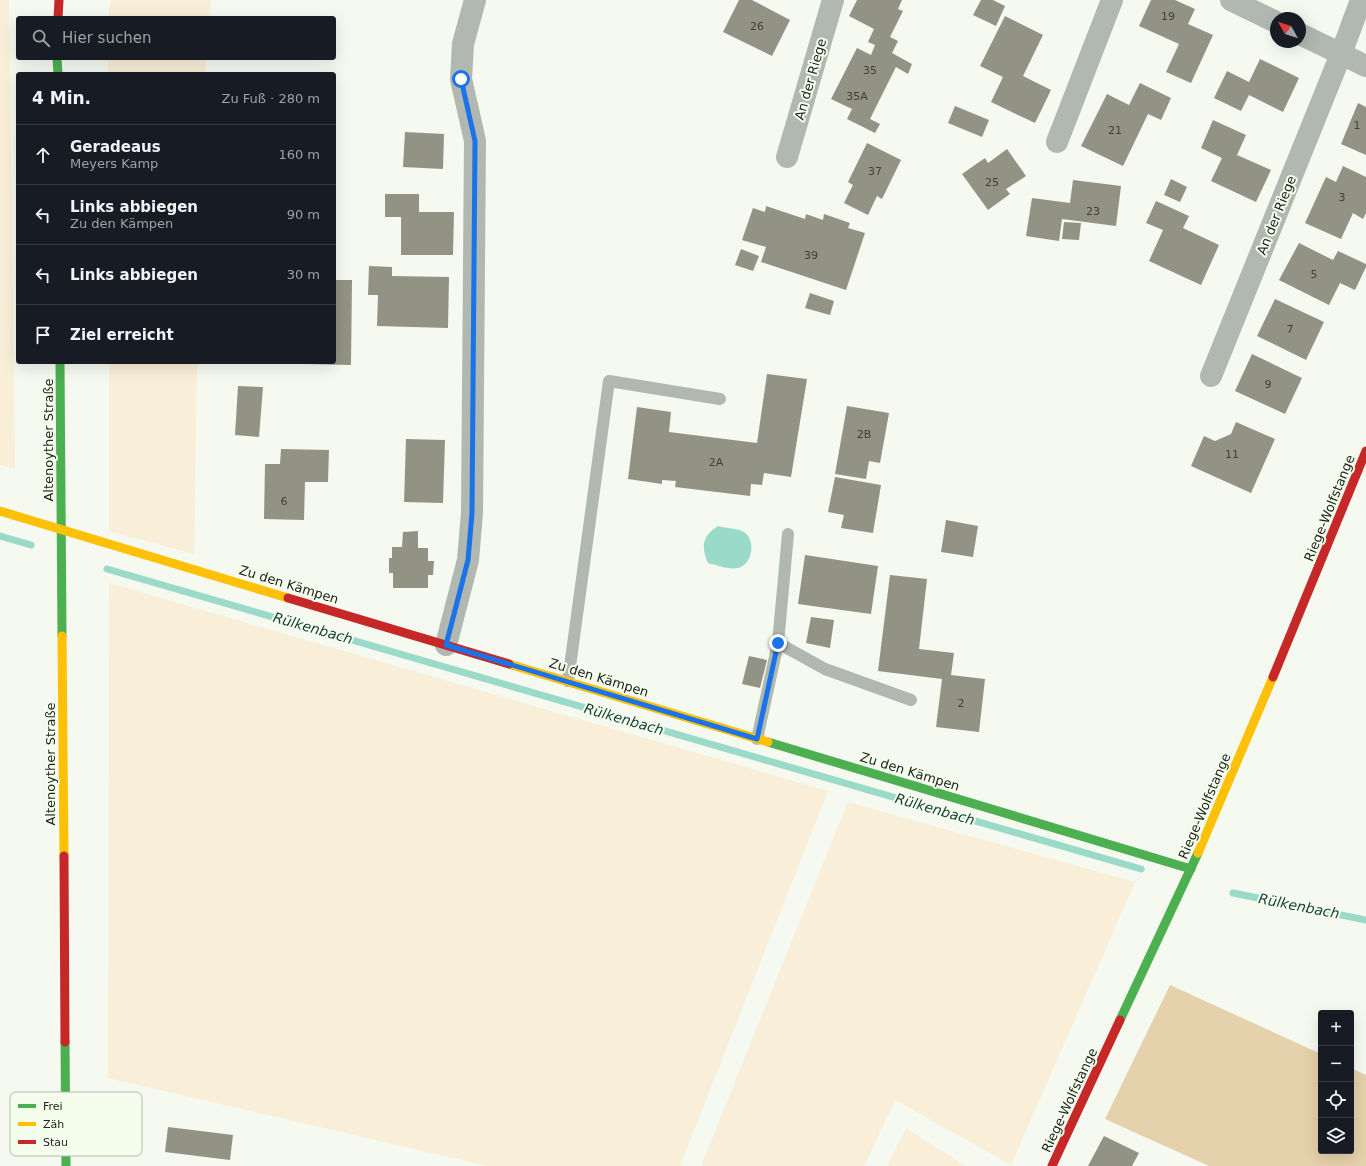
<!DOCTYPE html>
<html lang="de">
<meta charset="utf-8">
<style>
body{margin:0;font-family:"DejaVu Sans",sans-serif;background:#20242c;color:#f1f3f6}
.controls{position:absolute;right:12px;bottom:12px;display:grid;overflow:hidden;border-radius:4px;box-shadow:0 4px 16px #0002}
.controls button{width:36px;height:36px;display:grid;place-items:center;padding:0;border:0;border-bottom:1px solid #363941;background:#171b24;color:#f1f3f6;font:20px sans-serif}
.compass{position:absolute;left:1270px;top:12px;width:36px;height:36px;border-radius:50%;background:#171b24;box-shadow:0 4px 16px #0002;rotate:309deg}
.stop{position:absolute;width:12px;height:12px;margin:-9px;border:3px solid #1a73e8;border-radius:50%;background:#fff}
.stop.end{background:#1a73e8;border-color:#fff;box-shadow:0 1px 4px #0008}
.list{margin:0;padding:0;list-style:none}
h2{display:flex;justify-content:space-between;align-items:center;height:52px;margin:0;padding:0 16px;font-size:17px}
h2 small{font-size:13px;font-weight:400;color:#9ea1a6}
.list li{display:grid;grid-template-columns:26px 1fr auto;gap:12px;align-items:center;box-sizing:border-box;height:60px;padding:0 16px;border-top:1px solid #363941}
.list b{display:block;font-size:15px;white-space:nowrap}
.list p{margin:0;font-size:13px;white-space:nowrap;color:#9ea1a6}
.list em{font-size:13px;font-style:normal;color:#9ea1a6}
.icon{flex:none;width:22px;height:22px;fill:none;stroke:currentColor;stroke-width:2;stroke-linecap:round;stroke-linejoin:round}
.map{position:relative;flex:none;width:1366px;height:1166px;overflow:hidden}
.search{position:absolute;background:#171b24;box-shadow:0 4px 16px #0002;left:16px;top:16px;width:320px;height:44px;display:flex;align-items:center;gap:10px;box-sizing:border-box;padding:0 14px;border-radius:4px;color:#9ea1a6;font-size:15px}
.panel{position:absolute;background:#171b24;box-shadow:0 4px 16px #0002;left:16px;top:72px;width:320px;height:292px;border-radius:4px}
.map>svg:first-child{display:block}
.green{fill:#f9eed7}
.forest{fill:#e5d1ab}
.water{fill:#9adac8}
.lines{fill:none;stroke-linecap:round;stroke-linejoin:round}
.stream{stroke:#9adac8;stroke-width:7}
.building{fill:#929384}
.lane{stroke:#b0b8b1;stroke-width:12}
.street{stroke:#b0b8b1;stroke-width:22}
.fast{stroke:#4caf50;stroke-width:9}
.slow{stroke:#ffc107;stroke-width:9}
.jam{stroke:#c62828;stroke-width:9}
.route{stroke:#1a73e8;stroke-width:5}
.labels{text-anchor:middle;stroke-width:4;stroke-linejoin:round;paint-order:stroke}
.number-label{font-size:11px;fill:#3e4038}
.street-label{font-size:13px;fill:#22251f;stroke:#f5fdec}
.water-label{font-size:14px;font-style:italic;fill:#143e35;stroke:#f5fdec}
.key{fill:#f5fdec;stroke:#b6bcae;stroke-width:1}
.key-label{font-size:11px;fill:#22251f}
</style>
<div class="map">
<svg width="1366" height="1166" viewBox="0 0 1366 1166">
<rect width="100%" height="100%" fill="#f5f9f0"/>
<g class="green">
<path d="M0,0H9L15,469L0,465Z"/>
<path d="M111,0H211L209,18H108Z"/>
<path d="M108,58H206L205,74H108Z"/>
<path d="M109,362H197L194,554L109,531Z"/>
<path d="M109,583L828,791L680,1166H488L108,1078Z"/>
<path d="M848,802L1135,882L1011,1165L895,1100L864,1166H701Z"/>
<path d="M906,1128L965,1166H887Z"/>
</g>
<path class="forest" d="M1170,985L1321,1054V1151H1351V1068L1366,1075V1166H1209L1105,1119Z"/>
<path class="water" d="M718,526C725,528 735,528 742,531C757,538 753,565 738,568C728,570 717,565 708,563C701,547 702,536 718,526Z"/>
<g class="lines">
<g class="stream">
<path d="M0,536L31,545"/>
<path d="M107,569L1141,869"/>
<path d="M1233,893L1366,920"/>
</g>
</g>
<g class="building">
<path d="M739,0H752L790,20L772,56L723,32Z"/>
<path d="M857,0H902L898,9L903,11L890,37L898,41L892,53L912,64L908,74L896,67L870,119L880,124L875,133L847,119L852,109L831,99L857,48L871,55L875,45L868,42L874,29L849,16Z"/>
<path d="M981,0H993L1005,6L996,26L973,15Z"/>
<path d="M1151,0H1175L1195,9L1188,24L1213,35L1191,83L1166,72L1179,44L1139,26Z"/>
<path d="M1005,16L1043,35L1023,76L1051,90L1035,123L991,102L1003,77L980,66Z"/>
<path d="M1260,59L1299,78L1283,112L1249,95L1241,111L1214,98L1227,71L1249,82Z"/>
<path d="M1140,83L1171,98L1161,120L1148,114L1123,166L1081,146L1107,94L1129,105Z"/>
<path d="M1358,103L1366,107V155L1341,144Z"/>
<path d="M955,106L989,120L982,137L948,123Z"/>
<path d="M1213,120L1246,135L1237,155L1271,170L1256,202L1211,181L1222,158L1201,148Z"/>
<path d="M405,132L444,134L443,169L403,167Z"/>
<path d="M867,143L901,160L882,199L877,196L868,215L844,203L853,185L848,182Z"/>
<path d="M1007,149L1026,176L1006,189L1010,194L988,210L962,174L985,158L988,163Z"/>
<path d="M1343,166L1366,177V213L1363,219L1353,213L1341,239L1305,223L1326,177L1336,182Z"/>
<path d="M1171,179L1187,187L1180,202L1164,195Z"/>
<path d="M1073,180L1121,186L1116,226L1062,219L1059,241L1026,236L1032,198L1070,203Z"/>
<path d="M385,194H419V212H454L453,255H401V217H385Z"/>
<path d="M1156,201L1189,216L1183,228L1219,245L1201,285L1149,261L1163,230L1146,223Z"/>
<path d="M766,206L805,219L806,214L823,220L824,214L850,223L848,228L865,233L846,290L761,262L766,247L742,240L753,208L765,212Z"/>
<path d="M1064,222L1081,223L1079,240L1062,239Z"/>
<path d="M1299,243L1333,260L1338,251L1366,264V267L1355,290L1340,283L1329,305L1279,280Z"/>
<path d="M741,249L759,256L753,271L735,265Z"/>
<path d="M369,266L392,267V276L449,277L448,328L377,326L378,295H368Z"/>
<path d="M334,280H352L351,365L306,364V362H334Z"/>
<path d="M810,293L834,301L830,315L805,308Z"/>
<path d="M1275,299L1324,322L1306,360L1257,336Z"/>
<path d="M1252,354L1302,378L1285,414L1235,391Z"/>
<path d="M767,374L807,379L791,477L764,473L762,485L751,484L750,496L675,487L676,481L662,480V484L628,479L637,407L671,412L669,432L757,443Z"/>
<path d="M238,386L263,387L259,437L235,435Z"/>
<path d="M847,406L889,413L880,463L869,461L866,479L835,474Z"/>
<path d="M1236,422L1275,439L1251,493L1191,466L1204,436L1215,441L1231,434Z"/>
<path d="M406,439L445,440L443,503L404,502Z"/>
<path d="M281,449L329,450L328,482H305L304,520L264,519L265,464H280Z"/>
<path d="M835,477L881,485L873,533L841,528L844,515L828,512Z"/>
<path d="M946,520L978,526L973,557L941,552Z"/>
<path d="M418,531V548H428V561H434L433,575H428V588H393V573H389V558H392V547H402L403,532Z"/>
<path d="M805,555L878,566L871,614L798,604Z"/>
<path d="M890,575L927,579L919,649L954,653L951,675L985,679L979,732L936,727L942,679L878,671Z"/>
<path d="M811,617L834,620L830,648L806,643Z"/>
<path d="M749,656L767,660L760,688L742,684Z"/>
<path d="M168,1127L233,1135L230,1160L165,1152Z"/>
<path d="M1104,1136L1139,1153L1132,1166H1088Z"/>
</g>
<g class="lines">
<g class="lane">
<path d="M778,643L825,669L911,700"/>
<path d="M568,681L609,381L720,399"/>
<path d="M757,739L778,643L788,534"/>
</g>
<g class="street">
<path d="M1231,0L1276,22"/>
<path d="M1300,34L1366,66"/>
<path d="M1057,142L1112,0"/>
<path d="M787,157L833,0"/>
<path d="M1211,376L1341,54L1361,0"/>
<path d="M446,645L468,560L472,513L475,141L461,79L463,44L475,0"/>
</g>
<g class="fast">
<path d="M57,58L58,74"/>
<path d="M60,362L62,636"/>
<path d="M768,742L1191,869"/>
<path d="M1120,1020L1198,853"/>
<path d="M65,1042L66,1166"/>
</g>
<g class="slow">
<path d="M0,511L288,598"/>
<path d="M62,636L64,856"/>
<path d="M509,664L768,742"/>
<path d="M1198,853L1273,677"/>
</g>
<g class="jam">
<path d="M58,18L59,0"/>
<path d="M288,598L509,664"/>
<path d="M1273,677L1366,451"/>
<path d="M64,856L65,1042"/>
<path d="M1052,1166L1120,1020"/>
</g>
</g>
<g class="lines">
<path class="route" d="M461,79L475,141L472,513L468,560L446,645L757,739L778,643"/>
</g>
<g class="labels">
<g class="number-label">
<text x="1168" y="20">19</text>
<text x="757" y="30">26</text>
<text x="870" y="74">35</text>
<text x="857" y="100">35A</text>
<text x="1357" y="129">1</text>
<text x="1115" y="134">21</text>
<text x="875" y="175">37</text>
<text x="992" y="186">25</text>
<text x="1342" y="201">3</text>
<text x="1093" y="215">23</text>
<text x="811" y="259">39</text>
<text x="1314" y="278">5</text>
<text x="1290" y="333">7</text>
<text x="1268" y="388">9</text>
<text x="864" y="438">2B</text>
<text x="1232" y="458">11</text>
<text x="716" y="466">2A</text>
<text x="284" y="505">6</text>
<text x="961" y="707">2</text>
</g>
<g class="street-label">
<text transform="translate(810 79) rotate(-74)" y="5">An der Riege</text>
<text transform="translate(1276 215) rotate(-68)" y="5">An der Riege</text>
<text transform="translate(48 440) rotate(-90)" y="5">Altenoyther Straße</text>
<text transform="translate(1329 508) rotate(-68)" y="5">Riege-Wolfstange</text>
<text transform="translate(289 584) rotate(17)" y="5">Zu den Kämpen</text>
<text transform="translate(599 677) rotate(17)" y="5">Zu den Kämpen</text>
<text transform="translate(50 764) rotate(-90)" y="5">Altenoyther Straße</text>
<text transform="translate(910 771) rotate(17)" y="5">Zu den Kämpen</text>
<text transform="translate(1204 806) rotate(-67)" y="5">Riege-Wolfstange</text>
<text transform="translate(1069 1100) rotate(-65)" y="5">Riege-Wolfstange</text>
</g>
<g class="water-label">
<text transform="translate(313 628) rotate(16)" y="5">Rülkenbach</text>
<text transform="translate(624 719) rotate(16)" y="5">Rülkenbach</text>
<text transform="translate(935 809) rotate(16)" y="5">Rülkenbach</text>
<text transform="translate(1299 906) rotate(11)" y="5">Rülkenbach</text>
</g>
</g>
<rect x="10" y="1092" width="132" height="64" rx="6" class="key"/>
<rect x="18" y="1104" width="18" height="4" fill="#4caf50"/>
<rect x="18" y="1122" width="18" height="4" fill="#ffc107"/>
<rect x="18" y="1140" width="18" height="4" fill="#c62828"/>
<g class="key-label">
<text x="43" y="1110">Frei</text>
<text x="43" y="1128">Zäh</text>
<text x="43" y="1146">Stau</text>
</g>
</svg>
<div class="controls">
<button>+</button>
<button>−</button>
<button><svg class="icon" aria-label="locate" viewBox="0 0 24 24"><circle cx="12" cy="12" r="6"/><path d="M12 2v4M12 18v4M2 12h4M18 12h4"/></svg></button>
<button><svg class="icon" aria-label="layers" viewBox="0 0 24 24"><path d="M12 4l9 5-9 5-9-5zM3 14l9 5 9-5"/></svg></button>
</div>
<svg class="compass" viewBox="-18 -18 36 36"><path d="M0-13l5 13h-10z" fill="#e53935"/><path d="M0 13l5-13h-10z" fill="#9ea1a6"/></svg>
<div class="stop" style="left:461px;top:79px"></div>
<div class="stop end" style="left:778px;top:643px"></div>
<div class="search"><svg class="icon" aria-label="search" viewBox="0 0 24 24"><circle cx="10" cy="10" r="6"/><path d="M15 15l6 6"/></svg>Hier suchen</div>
<section class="panel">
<h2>4 Min.<small>Zu Fuß · 280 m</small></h2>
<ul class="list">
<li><svg class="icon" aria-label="ahead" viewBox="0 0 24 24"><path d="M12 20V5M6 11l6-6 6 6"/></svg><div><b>Geradeaus</b><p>Meyers Kamp</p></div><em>160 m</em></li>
<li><svg class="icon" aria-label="left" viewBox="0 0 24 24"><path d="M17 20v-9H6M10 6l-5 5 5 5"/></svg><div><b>Links abbiegen</b><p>Zu den Kämpen</p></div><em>90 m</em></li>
<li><svg class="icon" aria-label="left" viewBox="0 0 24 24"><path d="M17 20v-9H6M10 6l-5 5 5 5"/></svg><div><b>Links abbiegen</b></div><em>30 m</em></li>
<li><svg class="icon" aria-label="arrive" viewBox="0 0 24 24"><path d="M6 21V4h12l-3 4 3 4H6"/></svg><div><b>Ziel erreicht</b></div></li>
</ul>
</section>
</div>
